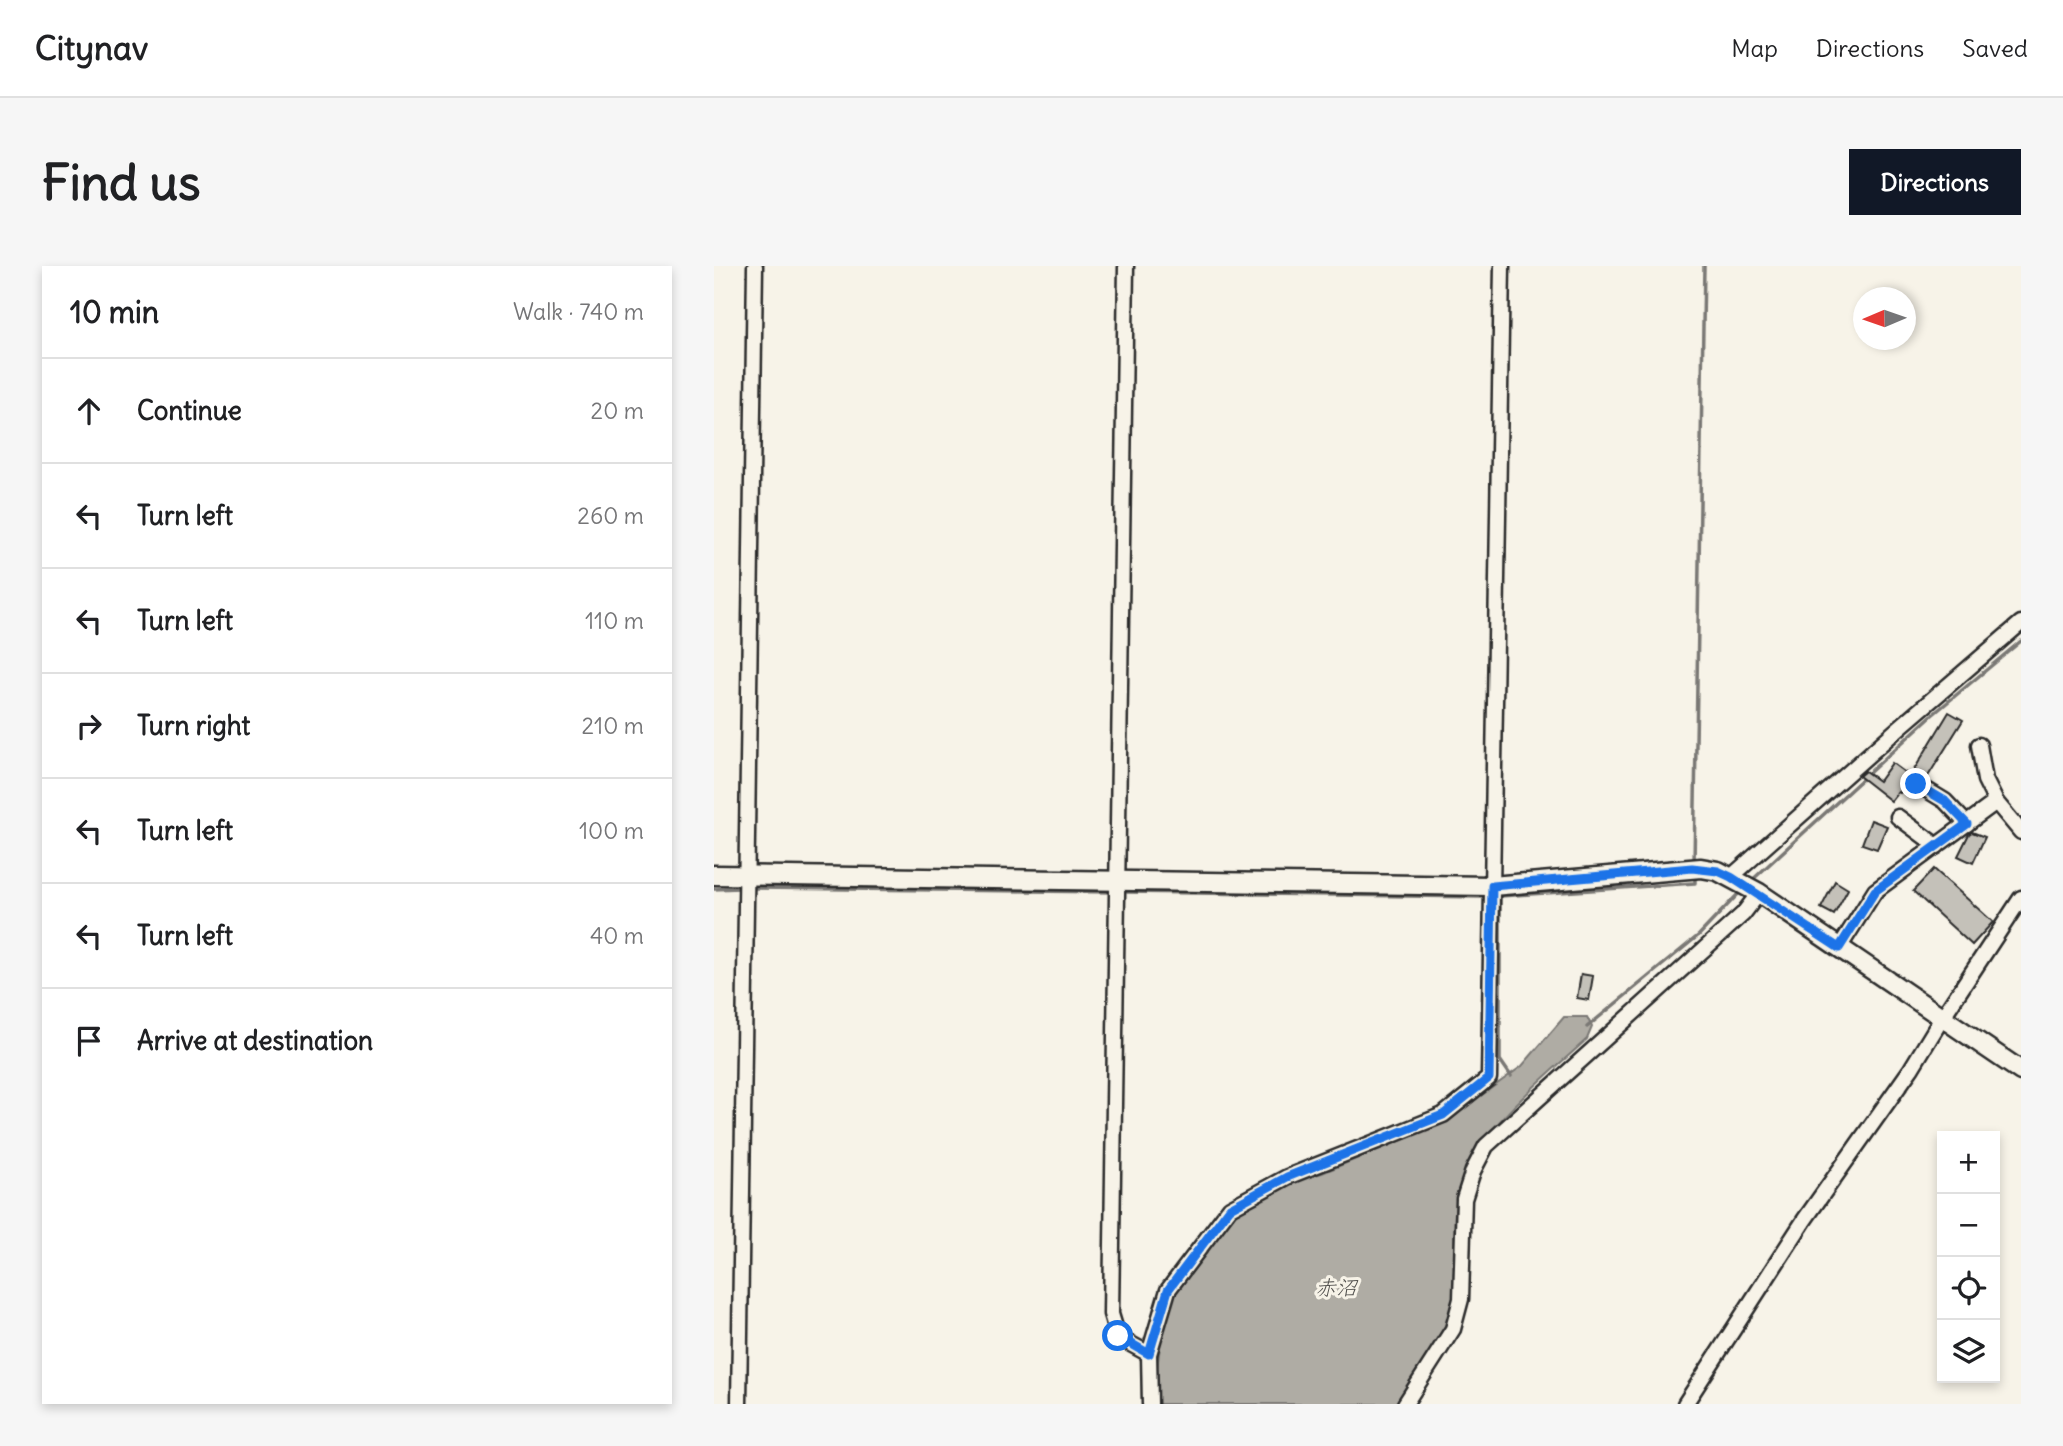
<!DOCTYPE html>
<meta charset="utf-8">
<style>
body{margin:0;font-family:Delius,"Klee One",sans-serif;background:#f6f6f6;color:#202124}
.controls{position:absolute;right:21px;bottom:21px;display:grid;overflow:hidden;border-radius:0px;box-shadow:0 4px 10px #0003}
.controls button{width:63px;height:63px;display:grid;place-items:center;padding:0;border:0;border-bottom:2px solid #e0e0e0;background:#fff;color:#202124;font:35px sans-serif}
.compass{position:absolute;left:1139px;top:21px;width:63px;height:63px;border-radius:50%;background:#fff;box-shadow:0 4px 10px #0003;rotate:268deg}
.stop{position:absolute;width:21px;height:21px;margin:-16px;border:5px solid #1a73e8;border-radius:50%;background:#fff}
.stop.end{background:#1a73e8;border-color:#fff;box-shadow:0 2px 7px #0008}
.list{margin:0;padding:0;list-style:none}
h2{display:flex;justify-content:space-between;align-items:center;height:91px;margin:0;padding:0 28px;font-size:30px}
h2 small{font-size:23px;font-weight:400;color:#757577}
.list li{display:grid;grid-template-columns:46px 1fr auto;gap:21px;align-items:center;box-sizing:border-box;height:105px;padding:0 28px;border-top:2px solid #e0e0e0}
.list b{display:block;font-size:26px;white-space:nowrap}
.list em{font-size:23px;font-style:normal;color:#757577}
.icon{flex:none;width:38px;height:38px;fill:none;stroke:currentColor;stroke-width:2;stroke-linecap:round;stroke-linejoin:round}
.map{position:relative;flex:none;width:1307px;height:1138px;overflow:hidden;border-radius:0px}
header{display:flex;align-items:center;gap:42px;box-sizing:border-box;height:98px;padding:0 35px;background:#fff;border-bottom:2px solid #e0e0e0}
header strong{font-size:33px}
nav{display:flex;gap:38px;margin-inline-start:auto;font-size:24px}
.intro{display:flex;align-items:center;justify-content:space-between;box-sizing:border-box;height:168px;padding:0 42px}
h1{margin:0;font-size:49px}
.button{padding:18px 32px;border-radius:0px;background:#111827;color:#fff;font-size:24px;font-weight:700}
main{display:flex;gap:42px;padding:0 42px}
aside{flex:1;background:#fff;border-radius:0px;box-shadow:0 4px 10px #0003}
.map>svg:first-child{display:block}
.water{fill:#afaca4;stroke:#7a7874;stroke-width:2}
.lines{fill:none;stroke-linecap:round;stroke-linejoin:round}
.stream{stroke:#7a7874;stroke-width:3.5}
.building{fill:#c4c1b9;stroke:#2b2b2b;stroke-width:2}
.minor-casing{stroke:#2b2b2b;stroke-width:19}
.tertiary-casing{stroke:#2b2b2b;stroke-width:23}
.minor{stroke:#f7f3e8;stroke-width:14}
.tertiary{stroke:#f7f3e8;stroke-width:18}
.route{stroke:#1a73e8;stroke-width:9}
.labels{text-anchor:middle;stroke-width:6;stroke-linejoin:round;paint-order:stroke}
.water-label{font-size:21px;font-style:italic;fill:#53524f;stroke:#f7f3e8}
</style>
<header>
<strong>Citynav</strong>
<nav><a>Map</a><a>Directions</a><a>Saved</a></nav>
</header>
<div class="intro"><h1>Find us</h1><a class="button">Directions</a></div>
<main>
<aside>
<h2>10 min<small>Walk · 740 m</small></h2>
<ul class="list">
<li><svg class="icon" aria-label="ahead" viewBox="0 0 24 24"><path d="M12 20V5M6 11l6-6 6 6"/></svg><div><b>Continue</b></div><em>20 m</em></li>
<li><svg class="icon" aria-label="left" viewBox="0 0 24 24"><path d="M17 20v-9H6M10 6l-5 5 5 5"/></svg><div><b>Turn left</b></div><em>260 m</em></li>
<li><svg class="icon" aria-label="left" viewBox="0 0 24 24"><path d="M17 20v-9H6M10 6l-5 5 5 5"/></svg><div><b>Turn left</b></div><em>110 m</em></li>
<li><svg class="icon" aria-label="right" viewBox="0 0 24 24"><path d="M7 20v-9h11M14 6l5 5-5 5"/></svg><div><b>Turn right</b></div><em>210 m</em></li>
<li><svg class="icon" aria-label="left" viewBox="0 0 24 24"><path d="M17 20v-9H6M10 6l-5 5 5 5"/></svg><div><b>Turn left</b></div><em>100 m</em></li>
<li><svg class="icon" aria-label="left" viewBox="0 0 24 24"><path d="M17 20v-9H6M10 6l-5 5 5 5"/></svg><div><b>Turn left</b></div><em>40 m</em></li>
<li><svg class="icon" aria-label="arrive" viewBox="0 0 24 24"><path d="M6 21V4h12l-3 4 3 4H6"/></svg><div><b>Arrive at destination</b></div></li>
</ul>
</aside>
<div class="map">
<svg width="1307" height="1138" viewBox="0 0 1307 1138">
<rect width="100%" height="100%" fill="#f7f3e8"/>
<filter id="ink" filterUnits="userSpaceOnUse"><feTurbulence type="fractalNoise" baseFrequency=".0143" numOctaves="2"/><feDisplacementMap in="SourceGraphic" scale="14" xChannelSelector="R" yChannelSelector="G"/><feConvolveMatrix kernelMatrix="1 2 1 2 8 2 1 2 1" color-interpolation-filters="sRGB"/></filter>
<g filter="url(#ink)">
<path class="water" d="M850,751H873L878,761L873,773C830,813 767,860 747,917C735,950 743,989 741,1023C739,1067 708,1103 685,1138H444L441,1117L447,1073L458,1028L521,947L580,914L608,907L729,857L808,800Z"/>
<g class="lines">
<g class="stream">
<path d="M980,598L990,0"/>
<path d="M1035,617L1217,450L1307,375"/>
<path d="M41,622L397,626"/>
<path d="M0,623L25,622"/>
<path d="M413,626L768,631"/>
<path d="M873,761L985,669L1027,625"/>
<path d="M797,810L786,794V630L981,617V609"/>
</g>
</g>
<g class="building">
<path d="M1235,446L1249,454L1213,512L1200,504Z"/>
<path d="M1178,497L1197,511L1186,527L1184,526L1177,535L1145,510L1151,505L1165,515Z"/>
<path d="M1157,554L1173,560L1163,583L1148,578Z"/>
<path d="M1258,566L1271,571L1259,597L1244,590L1255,568Z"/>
<path d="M1220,603L1279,656L1258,679L1199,625Z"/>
<path d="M1121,615L1134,623L1120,649L1107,642Z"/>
<path d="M867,708L879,710L875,734L863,732Z"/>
</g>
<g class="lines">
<g class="minor-casing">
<g id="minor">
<path d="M412,0L397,1048L404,1071L435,1088"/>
<path d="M1203,518L1231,535L1253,558"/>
<path d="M1282,536L1307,566"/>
<path d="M1184,551L1223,580"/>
<path d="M1017,611L1186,461L1307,357"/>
<path d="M1125,682L1161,625L1282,536L1271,514L1265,479"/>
<path d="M25,1138L41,0"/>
<path d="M436,1138L435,1088L454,1024L516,942L573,911L729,849L775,812L788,0"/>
<path d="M691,1138L739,1063L747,1033L750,933L759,905L772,880L1029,648L1045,627"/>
<path d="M971,1138L1091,953L1197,803L1228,752L1307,632"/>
</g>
</g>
<g class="tertiary-casing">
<path id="tertiary" d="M0,609L778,620L987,602L1004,605L1045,627L1307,805"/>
</g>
<use href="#minor" class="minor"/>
<use href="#tertiary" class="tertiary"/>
</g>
</g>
<g class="lines" filter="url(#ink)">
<path class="route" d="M404,1070L435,1088L454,1024L516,942L573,911L729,849L775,812L778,620L978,602L1004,605L1017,611L1125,682L1161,625L1253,558L1231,535L1202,518"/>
</g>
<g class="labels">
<g class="water-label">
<text x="622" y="1029">赤沼</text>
</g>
</g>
</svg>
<div class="controls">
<button>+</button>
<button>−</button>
<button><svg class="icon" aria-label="locate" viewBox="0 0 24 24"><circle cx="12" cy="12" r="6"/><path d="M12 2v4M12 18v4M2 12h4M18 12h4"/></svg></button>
<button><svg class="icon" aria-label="layers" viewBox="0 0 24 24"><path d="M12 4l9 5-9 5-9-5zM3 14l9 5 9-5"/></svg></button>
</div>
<svg class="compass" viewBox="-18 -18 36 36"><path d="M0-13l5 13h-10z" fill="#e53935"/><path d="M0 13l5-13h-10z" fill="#757577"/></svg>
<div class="stop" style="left:404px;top:1070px"></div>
<div class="stop end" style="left:1202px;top:518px"></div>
</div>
</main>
